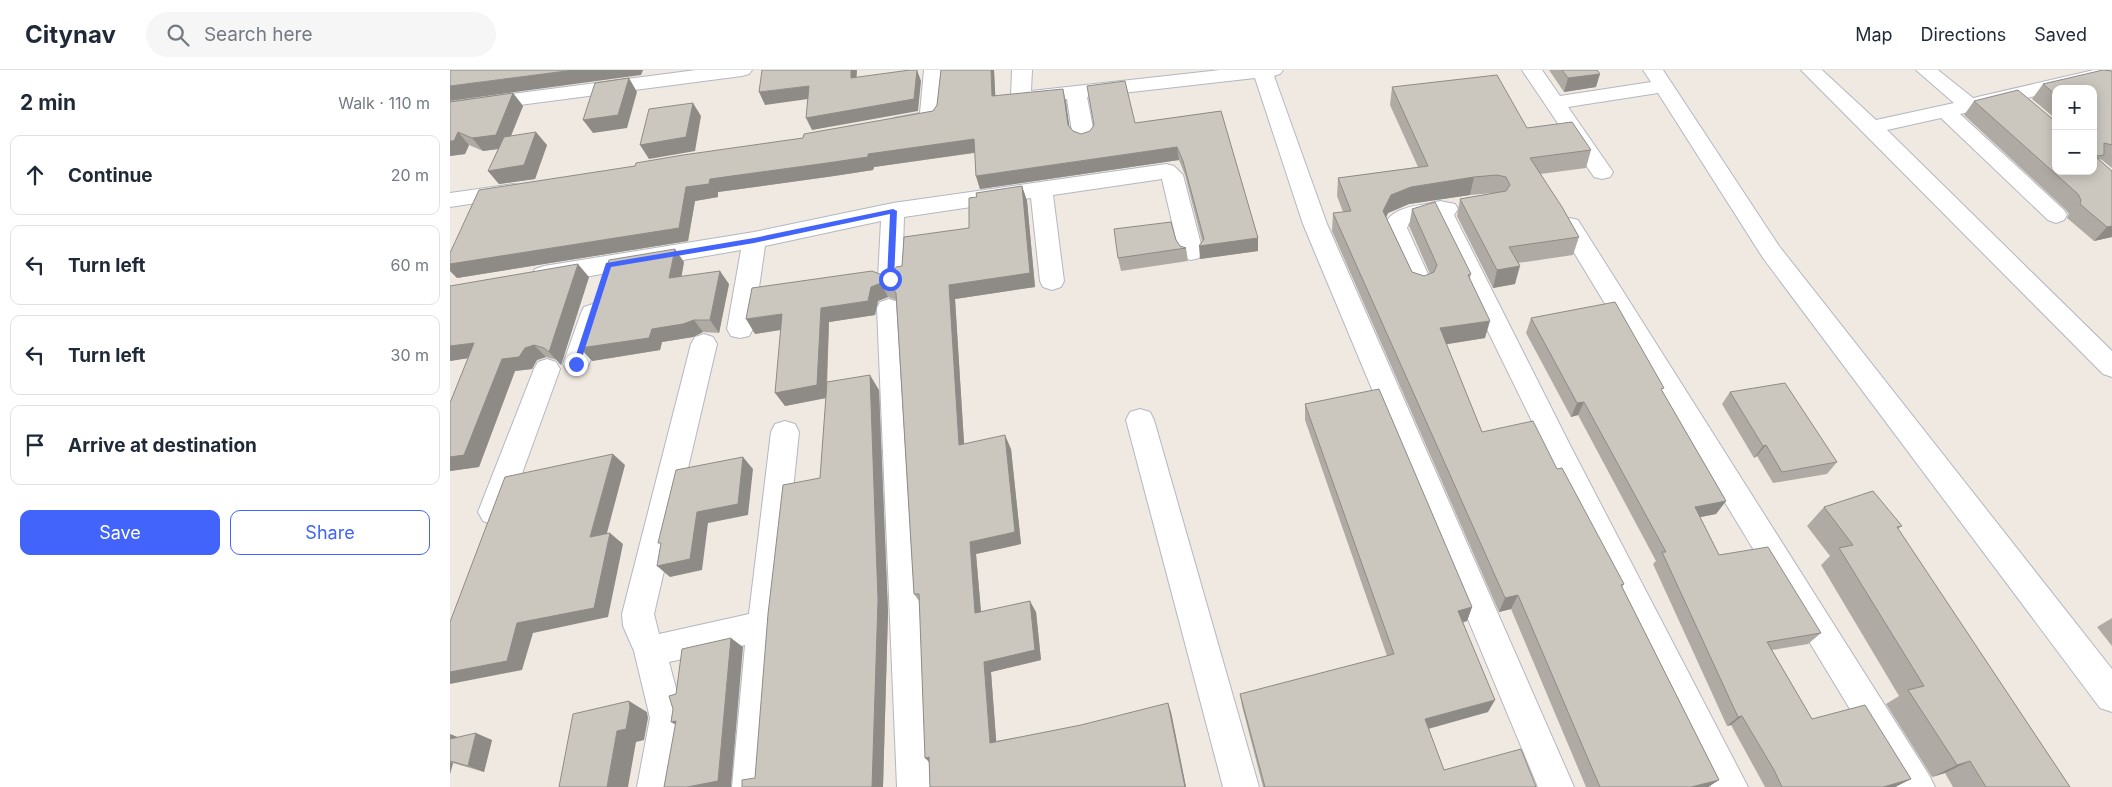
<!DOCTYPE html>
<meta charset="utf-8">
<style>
body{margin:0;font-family:Inter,sans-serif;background:#f6f6f7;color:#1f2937}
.controls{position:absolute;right:15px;top:15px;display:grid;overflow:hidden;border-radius:10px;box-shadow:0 2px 12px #0003}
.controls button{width:45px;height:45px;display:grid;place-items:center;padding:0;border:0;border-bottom:1px solid #e0e1e3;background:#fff;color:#1f2937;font:25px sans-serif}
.stop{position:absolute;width:15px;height:15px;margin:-11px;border:4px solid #4264fb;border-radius:50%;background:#fff}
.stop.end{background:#4264fb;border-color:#fff;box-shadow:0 1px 5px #0008}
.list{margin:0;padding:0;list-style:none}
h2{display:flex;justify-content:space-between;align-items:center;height:65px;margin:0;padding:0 20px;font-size:21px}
h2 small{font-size:16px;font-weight:400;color:#747a83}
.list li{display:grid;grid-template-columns:32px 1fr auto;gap:15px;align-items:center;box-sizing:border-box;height:80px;margin:0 10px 10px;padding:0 10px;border:1px solid #e0e1e3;border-radius:10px}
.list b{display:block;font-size:19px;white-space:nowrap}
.list em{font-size:16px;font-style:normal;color:#747a83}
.actions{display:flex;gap:10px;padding:15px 20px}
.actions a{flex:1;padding:11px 0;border:1px solid #4264fb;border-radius:10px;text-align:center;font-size:18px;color:#4264fb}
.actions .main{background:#4264fb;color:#fff}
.icon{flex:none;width:28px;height:28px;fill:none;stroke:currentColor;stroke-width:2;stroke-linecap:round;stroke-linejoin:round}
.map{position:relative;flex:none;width:1662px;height:717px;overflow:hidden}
header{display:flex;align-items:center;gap:30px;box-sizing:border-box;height:70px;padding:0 25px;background:#fff;border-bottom:1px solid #e0e1e3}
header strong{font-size:24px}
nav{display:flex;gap:28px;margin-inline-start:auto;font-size:18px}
.search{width:350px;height:45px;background:#f6f6f7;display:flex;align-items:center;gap:12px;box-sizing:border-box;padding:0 18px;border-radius:28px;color:#747a83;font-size:19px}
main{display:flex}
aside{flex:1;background:#fff}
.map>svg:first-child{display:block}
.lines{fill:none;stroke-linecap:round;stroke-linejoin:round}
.street-casing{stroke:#b4b7c1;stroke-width:2}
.street{fill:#fff;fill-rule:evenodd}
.wall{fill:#afaba4}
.shaded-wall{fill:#8e8b86}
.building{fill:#cbc7bf;stroke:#8e8b86}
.route{fill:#4264fb}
</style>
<header>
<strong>Citynav</strong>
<div class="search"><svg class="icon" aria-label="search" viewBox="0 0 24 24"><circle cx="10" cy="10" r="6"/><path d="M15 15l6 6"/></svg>Search here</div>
<nav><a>Map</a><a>Directions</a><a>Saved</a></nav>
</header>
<main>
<aside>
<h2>2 min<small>Walk · 110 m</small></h2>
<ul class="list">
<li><svg class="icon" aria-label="ahead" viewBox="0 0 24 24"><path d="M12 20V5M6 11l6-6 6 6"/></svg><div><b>Continue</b></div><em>20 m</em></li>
<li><svg class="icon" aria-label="left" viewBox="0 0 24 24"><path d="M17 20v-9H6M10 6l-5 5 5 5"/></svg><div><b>Turn left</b></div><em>60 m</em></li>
<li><svg class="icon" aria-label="left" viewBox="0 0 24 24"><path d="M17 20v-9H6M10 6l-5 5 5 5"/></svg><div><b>Turn left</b></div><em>30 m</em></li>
<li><svg class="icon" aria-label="arrive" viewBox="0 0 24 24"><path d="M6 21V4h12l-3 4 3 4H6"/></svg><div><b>Arrive at destination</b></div></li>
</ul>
<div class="actions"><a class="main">Save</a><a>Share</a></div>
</aside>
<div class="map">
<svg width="1662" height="717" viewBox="0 0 1662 717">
<rect width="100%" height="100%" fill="#efe9e1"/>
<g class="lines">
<g class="street-casing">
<g id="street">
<path d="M246,0H302L299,4L292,6L0,44V32Z"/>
<path d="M474,0H494L490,48L487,52C474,56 457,61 444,58L441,53L444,48L470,43Z"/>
<path d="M562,0H582L581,21L770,0H833L830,4L824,6L877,154L1124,717H1088L853,154L805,8L637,27L645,68L641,73L634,75L627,73L623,68L617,29L571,34L564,32L561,28Z"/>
<path d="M1072,0H1092L1110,26L1201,12L1193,0H1213L1329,176L1662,599V642L1650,638L1313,188L1208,23L1118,37L1163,102L1160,107L1152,109L1144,107Z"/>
<path d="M1351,0H1372L1426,50L1504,33L1466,0H1488L1523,28L1644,0H1662V8L1606,19V21L1510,44L1614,140L1617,145L1614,150L1606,153L1598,150L1491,48L1437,60L1662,281V307L1653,304Z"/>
<path d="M716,94L724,96L733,105L753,182L749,188L741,190L733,188L729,182L712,109L603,125L614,211L611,217L602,220L593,217L590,211L581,128L454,147L452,209L449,215L440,218L431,215L428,209L431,151L315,176L303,259L299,266L290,268L281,266L277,259L291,180L94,214L85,211L82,205L85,199L94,196L304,162L443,133Z"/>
<path d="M64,114L72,116L75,121L72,126L0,137V123Z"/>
<path d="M990,131L1005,134L1008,139L1004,145L1120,375L1298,717H1261L983,149L959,153L957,158L982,213L979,219L970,222L961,219L958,213L933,158C942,134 969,137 990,131Z"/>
<path d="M1120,148L1128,150L1479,705L1485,717H1447L1108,156L1112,150Z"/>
<path d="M439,229L448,232L451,238L483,717H447L427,238L430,232Z"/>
<path d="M143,234L152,237L155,243L139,294L135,301L126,304L117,301L113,294L131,243L134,237Z"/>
<path d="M254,264L263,267L267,274L204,544L209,564L299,544L321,362L325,354L335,351L345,354L349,362L329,556L318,717H282L295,575L219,592L234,648L223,717H187L200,648L184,581L173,556L172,544L241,274L245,267Z"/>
<path d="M97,289L106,292L110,299L58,442L53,451L43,455L33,451L28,442L84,299L88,292Z"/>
<path d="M690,339L700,342L704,350L809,717H773L676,350L680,342Z"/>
</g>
</g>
<use href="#street" class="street"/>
</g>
<g class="wall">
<path d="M491,0H544L545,26L616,32L619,57L623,61L631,64L685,53L771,41L808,168V181L750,189L752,171L735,105L729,90L530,119L526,106L525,83L424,97L423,100L384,106L268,122V127L245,131L238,171L7,208L185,96L353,68L483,41L487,35Z"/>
<path d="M1099,0H1147L1146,17L1114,22Z"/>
<path d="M1662,1V98L1652,90L1650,89L1649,90L1662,167L1644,171L1617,148L1619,144L1615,139L1514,45L1524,31L1606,101L1643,19H1606V49L1582,29L1593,14Z"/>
<path d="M942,17L1077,58L1141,80L1136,98L1090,104L1129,167L1123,185L1068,193L1065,214L1043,218L1007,146L1010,129L1043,123L1020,125L959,134L938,143L936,147L962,202L974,206L980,204L959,156L962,139L1021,204L1020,208L1035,268L996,274L1032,362L1107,399L1174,514L1172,517L1269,710L1258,717H1136L1061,539L1049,542L882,161L883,143L893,142L887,126L888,108L968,97L940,35Z"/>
<path d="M63,23L73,36L61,66L97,75L85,109L49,114L38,101L48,79L33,81L19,75L15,84L0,86V32Z"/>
<path d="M572,116L577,131L585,217L505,229L514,374L561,379L571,474L526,484L531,542H586L591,590L541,602L546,671L721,642L736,717H480L479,693L469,531L464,524L446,230L438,227L428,231L425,245L379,252L377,322L429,320L438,542L433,717H292L305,708L370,408L376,328L335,336L331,260L305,264L432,205L443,202L519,158L527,127Z"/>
<path d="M726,170L730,176L736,178L738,191L671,201L668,188Z"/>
<path d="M234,192L231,207L279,214L269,263L253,262L243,267L212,272L210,280L142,291Z"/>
<path d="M139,207L111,295L107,290L96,287L87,290L82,299L65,301L29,397L0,401V333L18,288L0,291V216Z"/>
<path d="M1081,248L1212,321L1276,431L1266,444L1250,447L1269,485L1371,563L1358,574L1322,580L1362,649L1461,709L1445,717H1315L1281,655L1277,656L1203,494L1206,491L1128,345L1121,347L1076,263Z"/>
<path d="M1280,322L1387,392L1377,404L1323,413L1307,386L1304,388L1272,334Z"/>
<path d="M855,334L1022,537L1017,551L1013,552L1038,642L978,658L994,700L1086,717H813L792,636L790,624L937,586L855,350Z"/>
<path d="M1374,437L1452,456L1448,459L1620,717H1503L1495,703L1482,707L1436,634L1449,626L1371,495L1380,486L1357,456Z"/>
<path d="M1662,548V576L1647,557Z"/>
<path d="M0,664L7,667L42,670L34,702L3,693L0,704Z"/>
</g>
<g class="shaded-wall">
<path d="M124,0H193L191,5L0,31V16Z"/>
<path d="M401,0H407L406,20L401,8Z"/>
<path d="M467,0L471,11L468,41L362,60L356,48Z"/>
<path d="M541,0H544L546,39L542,26Z"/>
<path d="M1150,4L1146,17L1114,22L1118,8Z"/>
<path d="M179,8L187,22L177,58L143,63L133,50Z"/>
<path d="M359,16L365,28L315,35L309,22Z"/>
<path d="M613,19L616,32L621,68L618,55Z"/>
<path d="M63,23L73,36L56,78L33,81L22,68Z"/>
<path d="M243,33L251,46L245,81L199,89L190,75Z"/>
<path d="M8,62L19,75L15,84L0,86V71Z"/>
<path d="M86,62L97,75L85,109L49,114L38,101Z"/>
<path d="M524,69L528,82L424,97L423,100L384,106L268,122V127L245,131L238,171L7,208L0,201V194L236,117L260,109L418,84Z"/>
<path d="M727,77L729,90L530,119L526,106Z"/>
<path d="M1024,107L1020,125L959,134L938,143L931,159L933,141L941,125L961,117Z"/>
<path d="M572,116L577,131L585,217L505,229L515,388L509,375L499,215Z"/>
<path d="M1662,156V167L1644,171L1657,157Z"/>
<path d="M808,168V181L750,189L749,176Z"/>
<path d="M225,179L234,192L229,221L219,208Z"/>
<path d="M128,194L139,207L111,295L99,282Z"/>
<path d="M1070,196L1065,214L1043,218L1047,200Z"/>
<path d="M270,201L279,214L269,263L260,250Z"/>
<path d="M431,213L438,227L428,231L425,245L379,252L376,328L335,336L325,323L371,238Z"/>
<path d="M332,244L342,258L305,264L296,249Z"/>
<path d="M244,250L253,262L243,267L212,272L210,280L142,291L130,278L202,259Z"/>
<path d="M1040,251L1035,268L986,276L990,258Z"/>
<path d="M24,273L38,285L0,291V276Z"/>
<path d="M84,275L96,287L87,290L82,299L65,301L29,397L0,401V387L52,289L75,278Z"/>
<path d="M420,305L429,320L438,542L433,717H422Z"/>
<path d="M1134,332L1128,345L1121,347L1127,333Z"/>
<path d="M555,365L561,379L571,474L526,484L532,554L525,543L520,472Z"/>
<path d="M1316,375L1307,386L1304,388L1313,376Z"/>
<path d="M163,384L175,395L153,478L140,467Z"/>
<path d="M293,387L303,399L298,445L258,453L252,500L220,507L207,496L247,442Z"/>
<path d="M1276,431L1266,444L1236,450L1245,437Z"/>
<path d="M160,463L173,474L158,547L83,563L72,600L0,614V602L67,553Z"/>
<path d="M1068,525L1061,539L1049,542L1055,528Z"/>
<path d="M580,531L586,542L591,590L541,602L547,681L540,673L534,592Z"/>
<path d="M1022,537L1017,551L1003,555L1008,541Z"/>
<path d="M281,568L293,577L281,717H237Z"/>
<path d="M1045,630L1038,642L971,661L975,649Z"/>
<path d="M179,631L197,642L198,648L194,670L186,672L178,717H157L167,661Z"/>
<path d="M718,633L721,642L736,717H735Z"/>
<path d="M1292,646L1281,655L1277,656L1288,647Z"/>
<path d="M226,651L234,660L221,652Z"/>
<path d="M26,663L42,670L34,702L18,696Z"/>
<path d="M0,664L12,669L0,673Z"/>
<path d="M479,687L484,697L475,688Z"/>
<path d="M1520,691L1495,703L1482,707L1507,695Z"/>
<path d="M0,692L3,693L0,704Z"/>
<path d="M1461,709L1445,717H1433Z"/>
<path d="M1269,710L1258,717H1241Z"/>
</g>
<g class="building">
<path d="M0,0H124L0,16Z"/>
<path d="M312,0H401V8L460,0H467L464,29L356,48L359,16L309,22Z"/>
<path d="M491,0H541L542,26L613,19L618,55L623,61L631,64L640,61L644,55L637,16L675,11L685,53L771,41L808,168L749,176L754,169L733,91L727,77L526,106L524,69L418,84V87L377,93L260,109L259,114L236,117L229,158L0,194V183L29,120L185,96L186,93L233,85L353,68L354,64L483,41L487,35Z"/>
<path d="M1112,0H1147L1150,4L1118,8Z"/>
<path d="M1653,0L1662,1V75L1654,73V85L1647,86V88L1662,101V156L1657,157L1630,134L1631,130L1628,124L1524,31L1568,20L1606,52V101H1643V19H1606V25L1593,14Z"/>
<path d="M1047,5L1077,58L1122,52L1141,80L1080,88L1112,137L1129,167L1059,177L1070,196L1047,200L1010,129L1056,121L1060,115L1056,107L1047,105L1024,107L961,117L941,125L933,141L962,202L974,206L984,202L987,195L962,139L985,132L1021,204L1018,205L1040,251L990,258L1032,362L1083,351L1107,399L1112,398L1174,514L1171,515L1269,710L1241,717H1150L1068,525L1055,528L883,143L901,141L888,108L978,96L942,17Z"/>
<path d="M179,8L168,45L133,50L145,13Z"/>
<path d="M63,23L46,65L22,68L8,62L4,71H0V32Z"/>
<path d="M243,33L236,67L190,75L199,39Z"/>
<path d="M86,62L74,95L38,101L54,67Z"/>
<path d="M572,116L580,203L499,215L509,375L555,365L565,462L520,472L525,543L580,531L585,580L534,592L540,673L631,655L718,633L735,717H480L479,687L475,688L469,524H464L446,223L442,216L431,213L421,217L418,231L371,238L367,315L325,323L332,244L296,249L302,218L422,201L432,205L443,202L446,197L452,196L454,167L519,158V128L527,127L526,123Z"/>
<path d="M721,152L726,170L730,176L736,178L668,188L664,159Z"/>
<path d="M225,179L219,208L270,201L260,250H244L233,254L202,259L199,268L130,278L159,190Z"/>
<path d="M128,194L99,282L94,278L84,275L75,278L69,287L52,289L14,385L0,387V333L24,273L0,276V216Z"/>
<path d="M1165,232L1214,318L1211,319L1276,431L1245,437L1269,485L1318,477L1371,563L1317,572L1362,649L1415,635L1461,709L1433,717H1332L1324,700L1292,646L1288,647L1212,482H1216L1134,332L1127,333L1081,248Z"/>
<path d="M420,305L428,530L422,717H292V710L305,708L318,544L333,415L370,408L377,312Z"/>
<path d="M1335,313L1387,392L1332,402L1316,375L1313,376L1280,322Z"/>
<path d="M929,319L1022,537L1008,541L1045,630L975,649L994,700L1071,679L1086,717H815L790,624L944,584L855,334Z"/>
<path d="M163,384L140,467L160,463L144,538L67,553L57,591L0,602V552L55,407Z"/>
<path d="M293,387L288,434L247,442L240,489L207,496L211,473H208L226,400Z"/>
<path d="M1423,421L1452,456L1447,457L1620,717H1536L1520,691L1507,695L1458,620L1474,616L1389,478L1403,475L1374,437Z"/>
<path d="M281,568L268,711L237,717H214L226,651L221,652L223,639L219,626L226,624L232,579Z"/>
<path d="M179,631L180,637L176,659L167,661L157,717H109L123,644Z"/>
<path d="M26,663L18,696L0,691V669Z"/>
</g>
<path class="route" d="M443,139L447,141L444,209L440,212L437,209L440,144L304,173L161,197L130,294L126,297L123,294L156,193L304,168Z"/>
</svg>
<div class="controls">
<button>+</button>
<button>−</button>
</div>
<div class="stop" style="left:440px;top:209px"></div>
<div class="stop end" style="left:126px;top:294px"></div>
</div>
</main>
